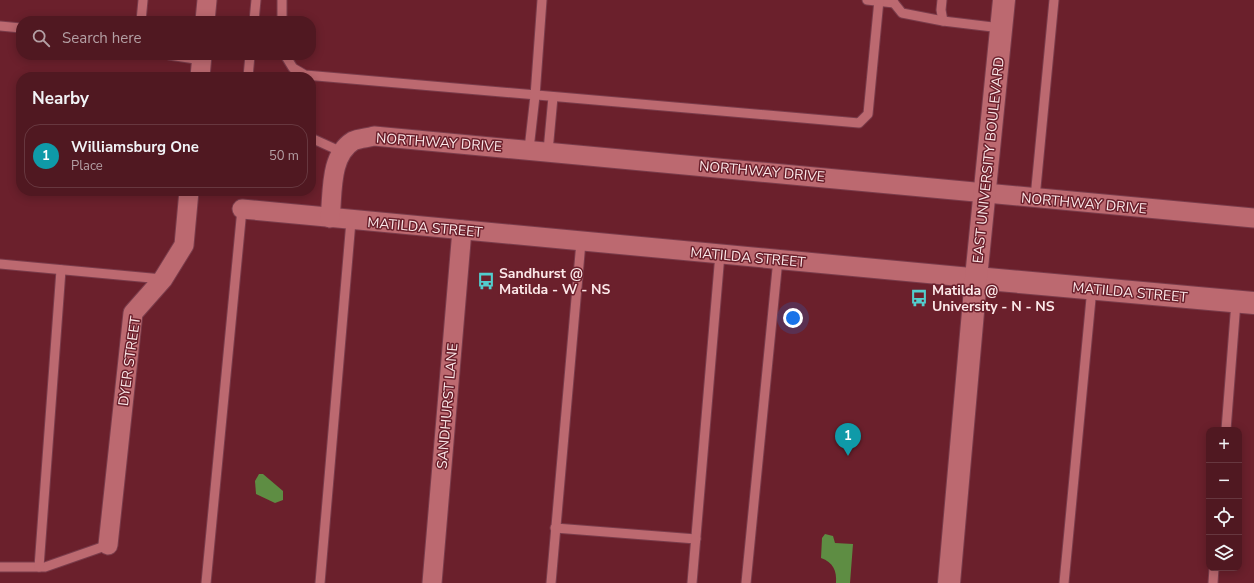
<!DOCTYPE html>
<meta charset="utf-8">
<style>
body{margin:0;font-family:"Nunito Sans",sans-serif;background:#5a252e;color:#f1f3f6}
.controls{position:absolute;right:12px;bottom:12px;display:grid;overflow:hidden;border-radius:8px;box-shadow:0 2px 10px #0003}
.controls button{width:36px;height:36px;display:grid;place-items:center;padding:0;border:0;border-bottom:1px solid #67373f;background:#501821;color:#f1f3f6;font:20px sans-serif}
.you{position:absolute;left:793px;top:318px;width:14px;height:14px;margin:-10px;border:3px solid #fff;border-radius:50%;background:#1a73e8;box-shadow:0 0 0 6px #1a73e833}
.badge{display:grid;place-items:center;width:26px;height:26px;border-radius:50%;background:#ea580c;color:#fff;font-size:13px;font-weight:700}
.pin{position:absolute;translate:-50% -33px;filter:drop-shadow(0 1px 2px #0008)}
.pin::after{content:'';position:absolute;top:21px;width:14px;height:12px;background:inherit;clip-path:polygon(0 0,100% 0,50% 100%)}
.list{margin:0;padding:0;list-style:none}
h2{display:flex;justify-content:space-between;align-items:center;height:52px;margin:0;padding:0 16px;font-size:17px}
h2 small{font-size:13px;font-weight:400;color:#b4a0a5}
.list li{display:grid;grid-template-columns:26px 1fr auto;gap:12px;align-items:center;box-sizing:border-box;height:64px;margin:0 8px 8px;padding:0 8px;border:1px solid #67373f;border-radius:16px}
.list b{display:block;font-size:15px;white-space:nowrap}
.list p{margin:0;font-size:13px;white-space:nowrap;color:#b4a0a5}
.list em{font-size:13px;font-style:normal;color:#b4a0a5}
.icon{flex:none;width:22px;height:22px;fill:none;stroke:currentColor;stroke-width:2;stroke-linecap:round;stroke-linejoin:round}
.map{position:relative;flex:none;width:1254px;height:583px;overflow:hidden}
.search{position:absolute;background:#501821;box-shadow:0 2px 10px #0003;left:16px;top:16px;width:300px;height:44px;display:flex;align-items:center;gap:10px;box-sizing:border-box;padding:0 14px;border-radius:16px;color:#b4a0a5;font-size:15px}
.panel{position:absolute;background:#501821;box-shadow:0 2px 10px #0003;left:16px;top:72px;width:300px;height:124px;border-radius:16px}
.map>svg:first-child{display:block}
.water{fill:#5e8d43}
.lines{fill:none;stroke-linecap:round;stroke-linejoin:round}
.lane-casing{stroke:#7a3c4b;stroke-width:11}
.street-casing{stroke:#7a3c4b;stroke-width:21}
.secondary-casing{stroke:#7a3c4b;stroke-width:24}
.lane{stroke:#bc6970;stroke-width:9}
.street{stroke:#bc6970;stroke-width:19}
.secondary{stroke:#bc6970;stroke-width:22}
.labels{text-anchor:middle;stroke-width:3;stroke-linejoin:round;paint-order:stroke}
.street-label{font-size:14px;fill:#fce8e9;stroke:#6b202c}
.poi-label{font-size:14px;font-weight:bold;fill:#fce8e9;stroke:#6b202c;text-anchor:start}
</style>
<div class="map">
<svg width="1254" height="583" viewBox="0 0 1254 583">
<rect width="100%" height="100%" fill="#6b202c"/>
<g class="water">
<path d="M259,474H263L283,491V500L275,503L256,494L255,481Z"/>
<path d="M825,534L833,536L835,543L853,544L850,583H836C837,571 833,562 821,558L822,538Z"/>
</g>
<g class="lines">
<g class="lane-casing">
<g id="lane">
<path d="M282,0V21"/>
<path d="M867,0L894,3"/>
<path d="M942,0L941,10L943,21"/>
<path d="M894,3L902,13L943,21L1001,28"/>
<path d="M141,21L143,0"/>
<path d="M254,21L256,0"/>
<path d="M0,26L21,28"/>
<path d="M169,55L202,60"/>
<path d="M285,55L293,68L305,75L859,123L868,114L879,0"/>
<path d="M248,77L250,55"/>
<path d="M311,138L342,152"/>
<path d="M529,149L535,96L542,0"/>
<path d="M548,151L553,97"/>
<path d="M1035,198L1054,0"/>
<path d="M0,264L162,279"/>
<path d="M1226,430L1236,302"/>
<path d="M555,528L696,539"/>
<path d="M0,567H45L108,545"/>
<path d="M39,567L61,270"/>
<path d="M206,583L242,209"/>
<path d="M320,583L351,221"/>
<path d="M551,583L581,242"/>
<path d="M692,583L720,254"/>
<path d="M746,583L778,259"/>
<path d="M1064,583L1092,288"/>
<path d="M1213,583L1214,568"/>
</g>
</g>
<g class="street-casing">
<g id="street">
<path d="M205,21L207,0"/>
<path d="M200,77L202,55"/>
<path d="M242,209L976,278"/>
<path d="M330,218C333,194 329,156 353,141C359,138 368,138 374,136L1254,218"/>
<path d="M108,545L133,313L163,279L184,245L189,191"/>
<path d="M432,583L462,230"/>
</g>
</g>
<g class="secondary-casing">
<g id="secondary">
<path d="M976,278L1254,303"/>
<path d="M949,583L976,278L1004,0"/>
</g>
</g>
<use href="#lane" class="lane"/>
<use href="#street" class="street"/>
<use href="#secondary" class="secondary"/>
</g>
<defs>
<g id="bus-bare" transform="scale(1.38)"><path d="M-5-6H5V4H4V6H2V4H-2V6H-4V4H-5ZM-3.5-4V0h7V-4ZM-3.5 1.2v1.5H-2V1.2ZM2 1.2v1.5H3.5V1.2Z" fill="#52cdcd" stroke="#6b202c" stroke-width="2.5" paint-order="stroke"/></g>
</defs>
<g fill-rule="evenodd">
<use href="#bus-bare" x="486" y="281"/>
<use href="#bus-bare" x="919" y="298"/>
</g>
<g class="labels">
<g class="street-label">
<text transform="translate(439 142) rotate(4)" y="5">NORTHWAY DRIVE</text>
<text transform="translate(988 160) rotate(-84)" y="5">EAST UNIVERSITY BOULEVARD</text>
<text transform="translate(762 171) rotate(5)" y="5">NORTHWAY DRIVE</text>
<text transform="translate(1084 203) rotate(5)" y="5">NORTHWAY DRIVE</text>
<text transform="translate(425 227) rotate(5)" y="5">MATILDA STREET</text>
<text transform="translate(748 257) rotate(5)" y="5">MATILDA STREET</text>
<text transform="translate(1130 292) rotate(5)" y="5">MATILDA STREET</text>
<text transform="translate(129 361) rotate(-82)" y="5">DYER STREET</text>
<text transform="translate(447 406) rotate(-85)" y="5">SANDHURST LANE</text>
</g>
<g class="poi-label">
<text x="499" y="278">Sandhurst @<tspan x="499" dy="16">Matilda - W - NS</tspan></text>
<text x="932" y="295">Matilda @<tspan x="932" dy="16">University - N - NS</tspan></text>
</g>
</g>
</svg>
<div class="controls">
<button>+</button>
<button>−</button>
<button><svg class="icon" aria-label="locate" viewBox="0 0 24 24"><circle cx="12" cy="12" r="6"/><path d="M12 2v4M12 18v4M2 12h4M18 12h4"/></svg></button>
<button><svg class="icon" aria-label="layers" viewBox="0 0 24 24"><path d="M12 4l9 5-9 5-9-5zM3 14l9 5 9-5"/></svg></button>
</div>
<div class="you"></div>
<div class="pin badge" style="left:848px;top:456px;background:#0f9aa8">1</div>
<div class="search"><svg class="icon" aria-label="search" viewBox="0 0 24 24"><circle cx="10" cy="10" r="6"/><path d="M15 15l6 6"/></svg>Search here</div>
<section class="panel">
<h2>Nearby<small></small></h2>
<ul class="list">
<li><span class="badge" style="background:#0f9aa8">1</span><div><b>Williamsburg One</b><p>Place</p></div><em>50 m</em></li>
</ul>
</section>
</div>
